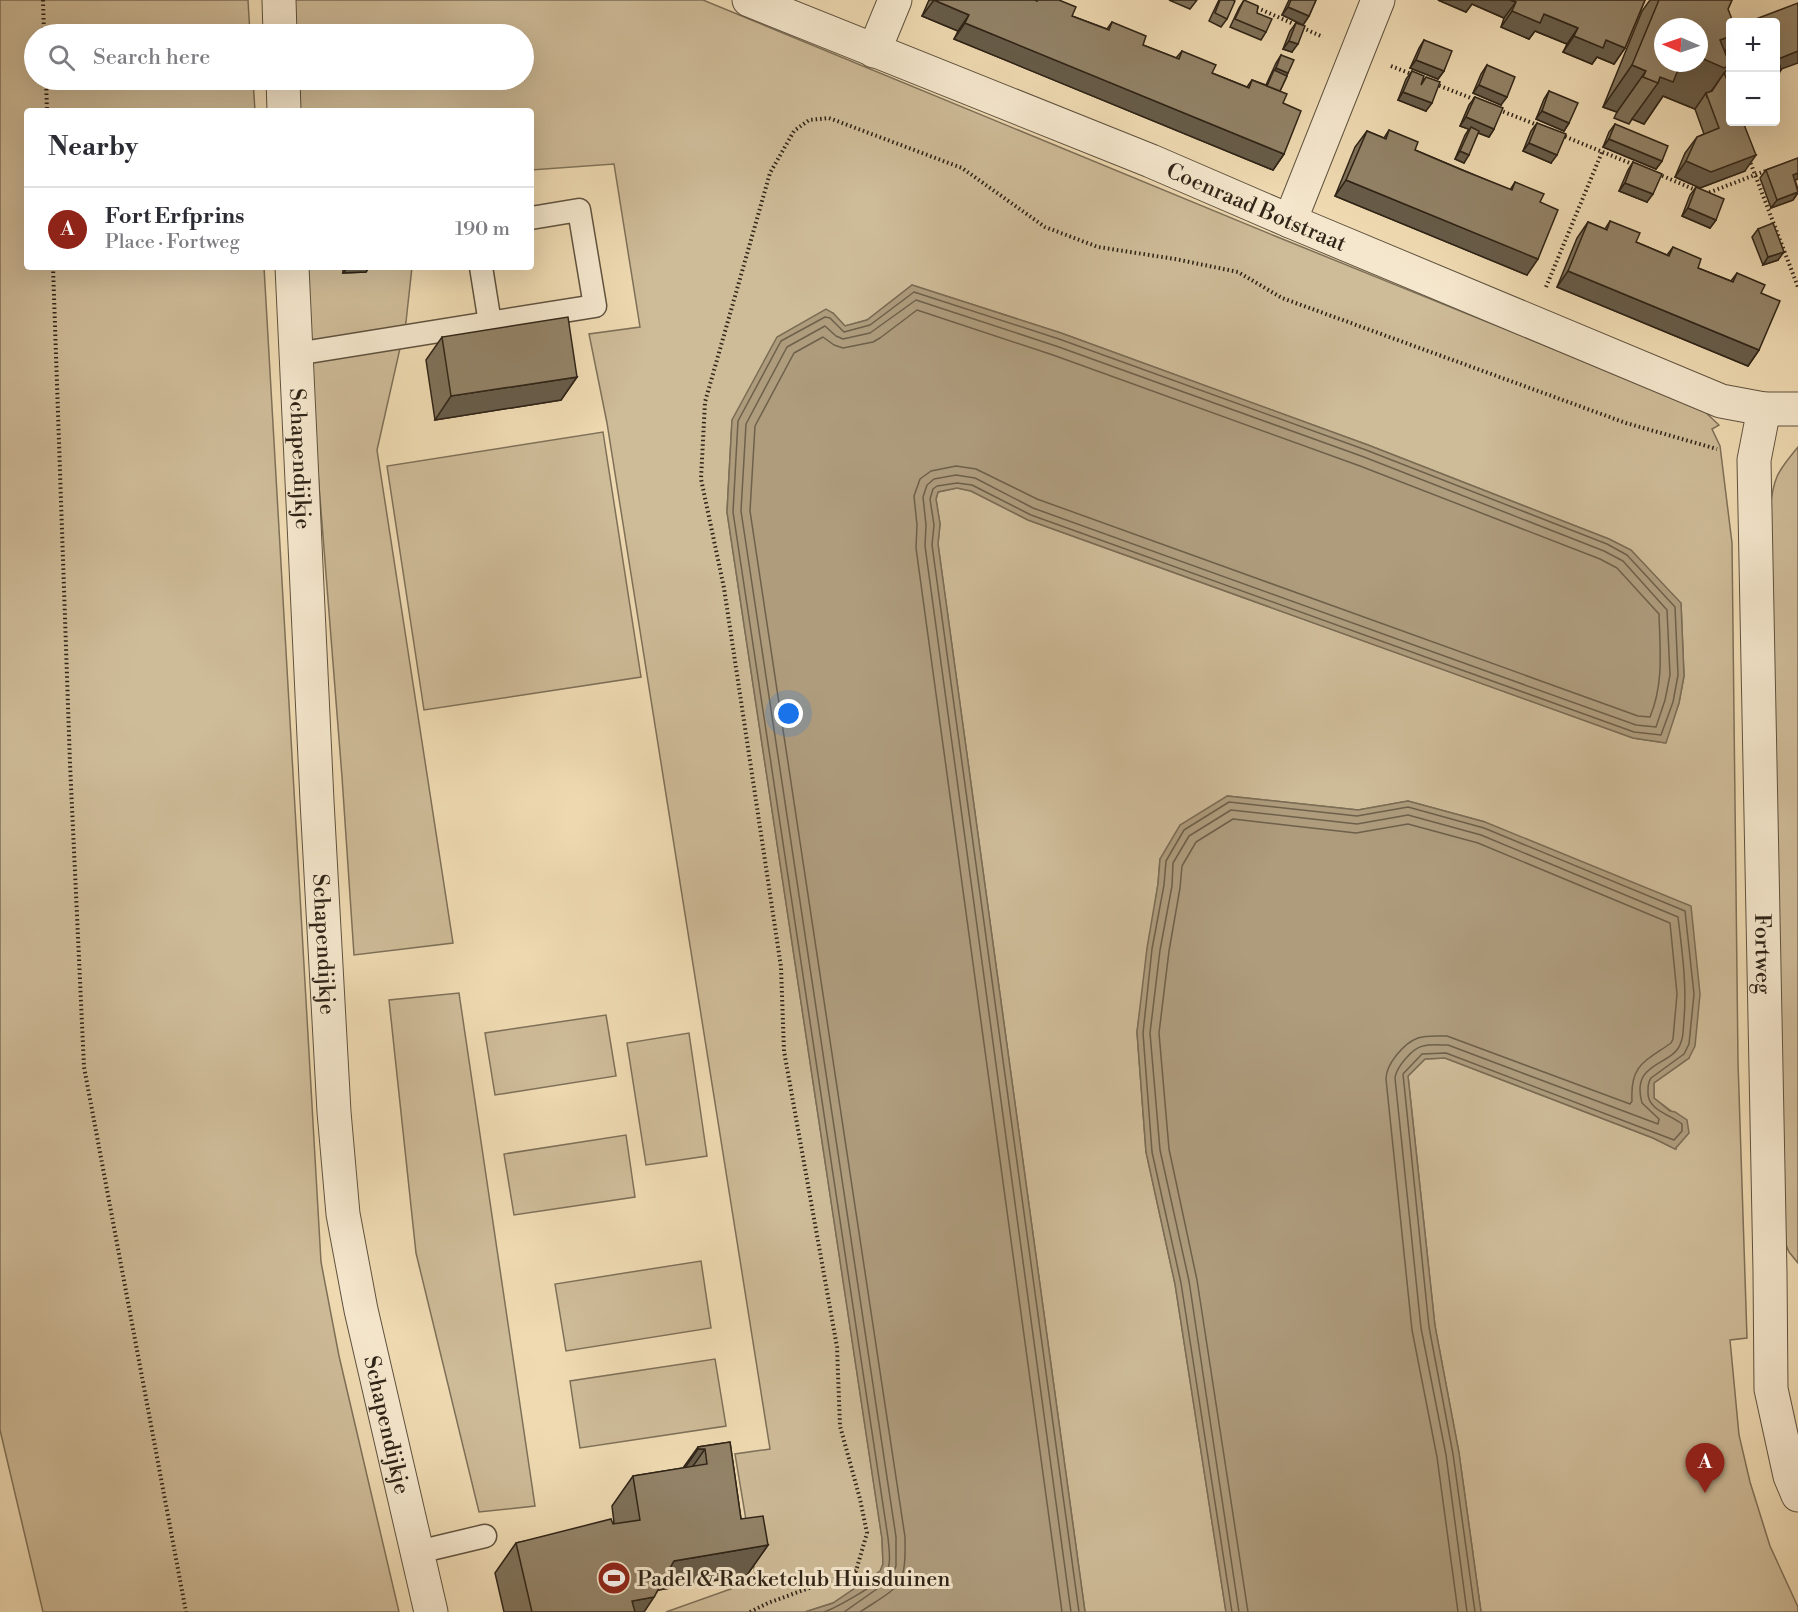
<!DOCTYPE html>
<meta charset="utf-8">
<style>
body{margin:0;font-family:"Libre Bodoni",serif;background:#f7f7f7;color:#2b2b33}
.controls{position:absolute;right:18px;top:18px;display:grid;overflow:hidden;border-radius:6px;box-shadow:0 6px 24px #0002}
.controls button{width:54px;height:54px;display:grid;place-items:center;padding:0;border:0;border-bottom:2px solid #e1e1e2;background:#fff;color:#2b2b33;font:30px sans-serif}
.compass{position:absolute;left:1654px;top:18px;width:54px;height:54px;border-radius:50%;background:#fff;box-shadow:0 6px 24px #0002;rotate:272deg}
.you{position:absolute;left:789px;top:714px;width:21px;height:21px;margin:-15px;border:4px solid #fff;border-radius:50%;background:#1a73e8;box-shadow:0 0 0 9px #1a73e833}
.badge{display:grid;place-items:center;width:39px;height:39px;border-radius:50%;background:#8f2418;color:#fff;font-size:20px;font-weight:700}
.pin{position:absolute;translate:-50% -50px;filter:drop-shadow(0 2px 3px #0008)}
.pin::after{content:'';position:absolute;top:32px;width:21px;height:18px;background:inherit;clip-path:polygon(0 0,100% 0,50% 100%)}
.list{margin:0;padding:0;list-style:none}
h2{display:flex;justify-content:space-between;align-items:center;height:78px;margin:0;padding:0 24px;font-size:26px}
h2 small{font-size:20px;font-weight:400;color:#7c7c81}
.list li{display:grid;grid-template-columns:39px 1fr auto;gap:18px;align-items:center;box-sizing:border-box;height:84px;padding:0 24px;border-top:2px solid #e1e1e2}
.list b{display:block;font-size:22px;white-space:nowrap}
.list p{margin:0;font-size:20px;white-space:nowrap;color:#7c7c81}
.list em{font-size:20px;font-style:normal;color:#7c7c81}
.icon{flex:none;width:33px;height:33px;fill:none;stroke:currentColor;stroke-width:2;stroke-linecap:round;stroke-linejoin:round}
.map{position:relative;flex:none;width:1798px;height:1612px;overflow:hidden}
.search{position:absolute;background:#fff;box-shadow:0 6px 24px #0002;left:24px;top:24px;width:510px;height:66px;display:flex;align-items:center;gap:15px;box-sizing:border-box;padding:0 21px;border-radius:33px;color:#7c7c81;font-size:22px}
.panel{position:absolute;background:#fff;box-shadow:0 6px 24px #0002;left:24px;top:108px;width:510px;height:162px;border-radius:6px}
.map>svg:first-child{display:block}
.green{fill:#cebb98;stroke:#7e7058;stroke-width:1.5}
.water{fill:#ae9c7d;stroke:#7b6c54;stroke-width:1.5}
.lines{fill:none;stroke-linecap:round;stroke-linejoin:round}
.shore{stroke:#6e604a;stroke-width:1.5}
.lane-casing{stroke:#5f523e;stroke-width:25}
.street-casing{stroke:#5f523e;stroke-width:35}
.path{stroke:#2f2417;stroke-width:4;stroke-dasharray:1.5 3;stroke-linecap:butt}
.lane{stroke:#f5e7cd;stroke-width:22}
.street{stroke:#f5e7cd;stroke-width:33}
.wall{fill:#7e7159;stroke:#2f2417;stroke-width:1.5}
.shaded-wall{fill:#675c49;stroke:#2f2417;stroke-width:1.5}
.building{fill:#938368;stroke:#2f2417;stroke-width:1.5}
.labels{text-anchor:middle;stroke-width:6;stroke-linejoin:round;paint-order:stroke}
.street-label{font-size:22px;fill:#2f2417;stroke:#f5e7cd}
.poi-label{font-size:22px;fill:#2f2417;stroke:#f5e7cd;text-anchor:start}
</style>
<div class="map">
<svg width="1798" height="1612" viewBox="0 0 1798 1612">
<rect width="100%" height="100%" fill="#efdab2"/>
<filter id="stains"><feTurbulence type="fractalNoise" baseFrequency=".00333" numOctaves="4"/><feColorMatrix values="0 0 0 0 .2 0 0 0 0 .09 0 0 0 0 .02 0 0 0 .5 -.17"/></filter>
<radialGradient id="worn" r=".72"><stop offset=".6" stop-color="#630" stop-opacity="0"/><stop offset="1" stop-color="#630" stop-opacity=".3"/></radialGradient>
<g class="green">
<path d="M0,0H248L250,34H34V80H253L255,111H27V267H264L321,1262L339,1356L399,1612H43L0,1430Z"/>
<path d="M292,0H703L1275,236L1702,409L1719,425L1712,429L1720,446L1732,543L1738,1062L1747,1338L1730,1340L1739,1435L1750,1482L1770,1546L1798,1607V1612H1481L1459,1453L1435,1326L1408,1076L1425,1059L1445,1058L1653,1138L1676,1149L1671,1111L1654,1098V1083L1689,1058L1485,822L1408,801L1358,810L1228,796L1160,859L1158,884L1137,1032L1146,1152L1175,1284L1226,1612H1085L938,544L940,524L936,499L938,492L957,488L971,491L1028,520L1633,738L1665,743L1679,703L1684,676L1681,604L1631,550L1609,539L1368,445L1061,333L912,285L867,320L845,326L833,313L732,420L727,512L882,1538L883,1564L881,1571L833,1603L805,1612H666L756,1580L735,1454L770,1449L607,423L589,334L640,327L614,164L531,170V111H298L296,80H524V34H294Z"/>
<path d="M307,267H412L406,322L377,450L453,943L354,955L342,777L317,460Z"/>
<path d="M603,432L641,677L424,710L387,466Z"/>
<path d="M1798,447V1263L1789,1252L1782,1235L1770,511C1773,478 1777,472 1798,447Z"/>
<path d="M459,993L535,1506L479,1512L416,1253L389,1000Z"/>
<path d="M606,1015L616,1076L495,1095L485,1033Z"/>
<path d="M689,1033L707,1156L646,1165L627,1043Z"/>
<path d="M626,1135L635,1197L514,1215L504,1154Z"/>
<path d="M701,1261L711,1328L566,1351L555,1284Z"/>
<path d="M715,1359L726,1426L580,1448L570,1381Z"/>
</g>
<g class="water">
<path d="M912,285L1061,333L1368,445L1609,539L1631,550L1681,603L1684,676L1679,703L1666,743L1633,738L1028,520L971,491L957,488L938,492L936,499L940,524L938,544L1085,1612H805L833,1603L880,1571L883,1564L882,1539L727,512L732,420L777,337L826,309L833,313L845,326L867,320Z"/>
<path d="M1227,796L1358,810L1408,801L1485,822L1691,906L1700,994L1695,1046L1689,1058L1654,1083V1098L1670,1111L1675,1112L1687,1120L1689,1133L1675,1149L1653,1138L1445,1058L1425,1059L1408,1076L1435,1326L1459,1453L1481,1612H1226L1175,1284L1146,1152L1137,1032L1147,948L1158,884L1160,859L1180,825Z"/>
</g>
<g class="lines">
<g class="shore">
<path d="M824,1612C836,1608 878,1584 885,1575C892,1566 889,1549 888,1538L733,512L738,421L781,341L825,317L830,318L844,332L870,325L914,292L1059,339L1366,450L1607,544L1627,555L1675,607L1678,675L1673,702L1661,735L1634,732L1031,515L972,485L957,483L937,486L933,489L930,499L934,525L932,545L1079,1612"/>
<path d="M844,1612L891,1579L896,1566V1537L741,511L746,424L787,347L825,326L836,336L843,339L870,333L916,300L1056,346L1364,457L1604,551L1623,561L1667,610L1670,675L1665,700L1656,727L1636,725L1033,508L975,478L956,475L934,479L927,485L923,497L926,525L925,546L1071,1612"/>
<path d="M860,1612C901,1585 906,1588 905,1537L750,511L755,426L794,353L823,337L834,345L843,348L873,342L880,338L917,310L1053,355L1360,466L1600,559L1617,568L1659,614C1660,650 1664,683 1650,717L1638,716L1037,499L976,469L956,466L931,471L920,479L914,496L917,525L916,548L1062,1612"/>
<path d="M1232,1612L1181,1283L1152,1152L1143,1033L1152,949L1164,885L1166,861L1184,830L1229,802L1357,816L1408,807L1484,828L1685,911L1694,994L1689,1044L1684,1054L1651,1078C1648,1083 1648,1086 1648,1092C1647,1110 1671,1115 1682,1124V1131L1674,1140L1446,1053L1422,1054L1403,1074L1429,1327L1453,1454L1475,1612"/>
<path d="M1239,1612L1189,1281L1160,1150L1150,1033L1160,950L1172,886L1173,863L1189,836L1231,810L1357,824L1408,815L1481,835L1678,917C1682,951 1687,985 1684,1019C1683,1027 1684,1035 1681,1042C1674,1067 1630,1060 1642,1103L1659,1119L1658,1124L1448,1045C1440,1045 1430,1044 1423,1046C1412,1048 1396,1068 1395,1078L1421,1328L1446,1455L1467,1612"/>
<path d="M1248,1612L1197,1280L1169,1149L1159,1033L1169,951L1180,888L1182,866L1196,842L1233,819L1356,833L1408,824L1478,843L1670,923L1677,994L1673,1039L1671,1043C1644,1062 1630,1065 1632,1101L1630,1104L1447,1036C1438,1036 1426,1035 1418,1038C1404,1043 1386,1064 1386,1079L1412,1330L1437,1457L1458,1612"/>
</g>
<g class="lane-casing">
<g id="lane">
<path d="M481,267L490,323"/>
<path d="M296,354L595,306L579,210L531,218"/>
<path d="M418,1552L485,1536"/>
</g>
</g>
<g class="street-casing">
<g id="street">
<path d="M279,0L280,34"/>
<path id="s1" d="M749,0L1151,161L1290,221L1721,401L1764,409H1798"/>
<path d="M874,51L895,0"/>
<path d="M283,80L284,111"/>
<path d="M1290,221L1378,0"/>
<path id="s2" d="M292,267L317,801L334,1112L343,1214L361,1310L431,1612"/>
<path id="s3" d="M1764,409L1754,460L1770,1272L1771,1389L1790,1476L1798,1495"/>
</g>
</g>
<g class="path">
<path d="M43,0L44,34"/>
<path d="M1253,6L1323,37"/>
<path d="M1391,66L1429,81"/>
<path d="M46,80L47,111"/>
<path d="M1435,84L1476,100"/>
<path d="M1499,110L1540,126"/>
<path d="M1561,135L1637,166"/>
<path d="M1749,159L1798,287"/>
<path d="M1658,174L1698,191"/>
<path d="M1705,194L1768,170"/>
<path d="M53,267L70,764L84,1067L186,1612"/>
<path d="M1546,287L1602,152"/>
<path d="M750,1612L768,1603L856,1571L867,1533L860,1499L840,1426L837,1347L784,1051L781,967L724,588L701,479L705,402L770,173L794,131L809,120L829,118L962,168L1045,227L1098,247L1175,259L1238,272L1282,298L1626,423L1717,449"/>
</g>
<use href="#lane" class="lane"/>
<use href="#street" class="street"/>
</g>
<g class="wall">
<path d="M929,0H1059L1072,16L1107,29L1112,22L1143,45L1176,58L1182,51L1212,73L1247,87L1252,80L1266,85L1276,63L1281,55L1287,76L1280,91L1283,103L1284,154L1273,170L954,39L958,31L922,16Z"/>
<path d="M1169,0H1197L1190,9Z"/>
<path d="M1219,0H1233L1227,19L1221,27L1209,21L1217,4Z"/>
<path d="M1244,0L1257,13L1266,32L1261,40L1230,27L1239,8Z"/>
<path d="M1289,0H1316L1309,16L1303,25L1282,15Z"/>
<path d="M1438,0H1645L1625,48L1614,64L1597,57L1592,64L1563,52L1567,44L1535,31L1529,39L1501,27L1504,18L1472,4L1466,12Z"/>
<path d="M1650,0H1732L1728,9L1731,22V122L1745,171L1700,188L1675,177L1685,153L1697,137L1704,134L1695,109L1663,96L1644,124L1632,119L1629,124L1614,118L1617,112L1603,107L1642,11Z"/>
<path d="M1296,23L1292,52L1283,49L1290,31Z"/>
<path d="M1424,40L1444,71L1438,79L1410,68L1419,48Z"/>
<path d="M1487,65L1501,105L1473,93L1481,74Z"/>
<path d="M1412,71L1423,81L1426,111L1398,100L1406,79Z"/>
<path d="M1549,91L1569,123L1564,131L1536,119L1544,99Z"/>
<path d="M1475,97L1494,129L1489,137L1478,133L1464,163L1455,159L1465,135L1469,129L1460,126L1469,105Z"/>
<path d="M1537,123L1551,163L1523,151L1531,131Z"/>
<path d="M1615,124L1662,161L1656,169L1603,147L1609,132Z"/>
<path d="M1389,130L1415,150L1510,190L1515,182L1540,202L1527,275L1335,196L1355,147L1367,131L1384,138Z"/>
<path d="M1798,158V179L1795,180L1798,189V193L1793,200L1771,208L1760,178L1766,170Z"/>
<path d="M1633,162L1647,202L1619,191L1628,170Z"/>
<path d="M1696,187L1716,220L1710,228L1682,216L1690,195Z"/>
<path d="M1610,221L1636,242L1667,255L1673,247L1698,268L1731,281L1737,273L1761,293L1759,350L1748,366L1557,287L1577,238L1588,222L1605,229Z"/>
<path d="M1758,229L1778,260L1763,265L1752,237Z"/>
<path d="M343,267H369L366,272L343,273Z"/>
<path d="M442,337L577,377L561,400L435,420L426,360Z"/>
<path d="M730,1442L741,1519L768,1545L747,1575L658,1590L644,1612H504L495,1573L516,1543L614,1523L612,1506L633,1476L683,1468L698,1447Z"/>
</g>
<g class="shaded-wall">
<path d="M934,0L969,15L958,31L922,16Z"/>
<path d="M1438,0H1510L1516,2L1504,18L1472,4L1466,12Z"/>
<path d="M1288,7L1309,16L1303,25L1282,15Z"/>
<path d="M1512,11L1544,14L1578,28L1567,44L1535,31L1529,39L1501,27Z"/>
<path d="M965,23L1284,154L1273,170L954,39Z"/>
<path d="M1574,36L1606,40L1625,48L1614,64L1597,57L1592,64L1563,52Z"/>
<path d="M1731,36L1730,65L1707,97L1706,93L1695,109L1663,96L1644,124L1632,119L1658,83L1660,77L1678,63H1699V57L1720,40Z"/>
<path d="M1289,41L1298,44L1292,52L1283,49Z"/>
<path d="M1798,51V63L1776,71L1778,59Z"/>
<path d="M1416,60L1444,71L1438,79L1410,68Z"/>
<path d="M1632,65L1646,71L1617,112L1603,107Z"/>
<path d="M1276,68L1288,73L1283,82L1273,73Z"/>
<path d="M1781,70L1776,79V72Z"/>
<path d="M1479,85L1507,97L1501,105L1473,93Z"/>
<path d="M1403,92L1432,103L1426,111L1398,100Z"/>
<path d="M1542,111L1569,123L1564,131L1536,119Z"/>
<path d="M1466,117L1494,129L1489,137L1460,126Z"/>
<path d="M1609,139L1662,161L1656,169L1603,147Z"/>
<path d="M1529,143L1557,155L1551,163L1523,151Z"/>
<path d="M1460,151L1469,155L1464,163L1455,159Z"/>
<path d="M1756,155L1745,171L1700,188L1675,177L1686,161Z"/>
<path d="M1798,173V179L1788,183L1793,175Z"/>
<path d="M1346,180L1538,259L1527,275L1335,196Z"/>
<path d="M1625,183L1653,194L1647,202L1619,191Z"/>
<path d="M1798,192L1793,200L1771,208L1777,200Z"/>
<path d="M1688,208L1716,220L1710,228L1682,216Z"/>
<path d="M1784,252L1778,260L1763,265L1768,257Z"/>
<path d="M348,267H369L366,272L343,273Z"/>
<path d="M1568,271L1759,350L1748,366L1557,287Z"/>
<path d="M577,377L561,400L435,420L451,396Z"/>
<path d="M698,1449H705L684,1479H677Z"/>
<path d="M768,1545L747,1575L653,1591L674,1561Z"/>
<path d="M654,1597L644,1612H624L632,1601Z"/>
</g>
<g class="building">
<path d="M934,0H1035L1037,1L1038,0H1059L1076,7L1072,16L1109,30L1112,22L1146,36L1143,45L1179,59L1182,51L1216,65L1212,73L1249,88L1252,80L1287,94L1283,103L1301,111L1284,154L965,23L969,15Z"/>
<path d="M1220,0H1233L1235,1L1227,19L1215,13Z"/>
<path d="M1244,0L1258,6L1257,13L1272,19L1266,32L1235,19Z"/>
<path d="M1291,0H1316L1309,16L1288,7Z"/>
<path d="M1510,0H1645L1625,48L1606,40L1603,48L1574,36L1578,28L1544,14L1540,23L1512,11L1516,2Z"/>
<path d="M1659,0H1732L1728,9L1733,22H1731V36L1720,40L1730,65L1724,68L1699,57V27H1663V63H1681L1673,82L1660,77L1658,83L1643,77L1646,71L1632,65Z"/>
<path d="M1798,3V51L1778,59L1781,70L1776,72V22H1748Z"/>
<path d="M1296,23L1305,26L1298,44L1289,41Z"/>
<path d="M1424,40L1452,51L1444,71L1416,60Z"/>
<path d="M1731,43V73L1728,67L1730,65L1725,51Z"/>
<path d="M1281,55L1294,60L1288,73L1276,68Z"/>
<path d="M1487,65L1515,77L1507,97L1479,85Z"/>
<path d="M1274,70L1287,76L1280,91L1267,86Z"/>
<path d="M1412,71L1424,76L1421,85L1426,77L1440,82L1432,103L1403,92Z"/>
<path d="M1724,73L1731,89V122H1743L1756,155L1711,172L1686,161L1697,137L1719,128L1706,93L1712,91Z"/>
<path d="M1549,91L1578,103L1569,123L1542,111Z"/>
<path d="M1475,97L1503,108L1494,129L1466,117Z"/>
<path d="M1537,123L1566,134L1557,155L1529,143Z"/>
<path d="M1615,124L1668,146L1662,161L1609,139Z"/>
<path d="M1471,127L1479,131L1469,155L1460,151Z"/>
<path d="M1389,130L1418,142L1415,150L1462,170L1512,190L1515,182L1544,194L1540,202L1558,210L1538,259L1346,180L1367,131L1386,139Z"/>
<path d="M1798,158V173L1793,175L1798,192L1777,200L1766,170Z"/>
<path d="M1633,162L1662,174L1653,194L1625,183Z"/>
<path d="M1696,187L1724,199L1716,220L1688,208Z"/>
<path d="M1610,221L1640,233L1636,242L1669,256L1673,247L1701,259L1698,268L1733,282L1737,273L1765,285L1761,293L1780,301L1759,350L1568,271L1588,222L1607,230Z"/>
<path d="M1773,223L1784,252L1768,257L1758,229Z"/>
<path d="M568,317L577,377L451,396L442,337Z"/>
<path d="M730,1442L741,1519L763,1516L768,1545L674,1561L654,1597L632,1601L635,1612H532L516,1543L611,1519L613,1524L640,1520L633,1476L707,1464L705,1449H698V1447Z"/>
</g>
<defs>
<g id="stadium-disc" transform="scale(1.725)"><circle r="9.5" fill="#8f2418" stroke="#f5e7cd"/><path d="M0-5a6.5 5 0 1 0 0 10a6.5 5 0 1 0 0-10ZM-3.5-1.8h7v3.6h-7Z" fill="#fff"/></g>
</defs>
<g fill-rule="evenodd">
<use href="#stadium-disc" x="614" y="1578"/>
</g>
<g class="labels">
<g class="street-label">
<text dy="8" stroke="none"><textPath href="#s1" startOffset="548">Coenraad Botstraat</textPath></text>
<text dy="8" stroke="none"><textPath href="#s2" startOffset="192">Schapendijkje</textPath></text>
<text dy="8" stroke="none"><textPath href="#s2" startOffset="678">Schapendijkje</textPath></text>
<text dy="8" stroke="none"><textPath href="#s3" startOffset="546">Fortweg</textPath></text>
<text dy="8" stroke="none"><textPath href="#s2" startOffset="1164">Schapendijkje</textPath></text>
</g>
<g class="poi-label">
<text x="637" y="1586">Padel &amp; Racketclub Huisduinen</text>
</g>
</g>
<rect width="100%" height="100%" filter="url(#stains)"/>
<rect width="100%" height="100%" fill="url(#worn)"/>
</svg>
<div class="controls">
<button>+</button>
<button>−</button>
</div>
<svg class="compass" viewBox="-18 -18 36 36"><path d="M0-13l5 13h-10z" fill="#e53935"/><path d="M0 13l5-13h-10z" fill="#7c7c81"/></svg>
<div class="you"></div>
<div class="pin badge" style="left:1705px;top:1493px">A</div>
<div class="search"><svg class="icon" aria-label="search" viewBox="0 0 24 24"><circle cx="10" cy="10" r="6"/><path d="M15 15l6 6"/></svg>Search here</div>
<section class="panel">
<h2>Nearby<small></small></h2>
<ul class="list">
<li><span class="badge">A</span><div><b>Fort Erfprins</b><p>Place · Fortweg</p></div><em>190 m</em></li>
</ul>
</section>
</div>
